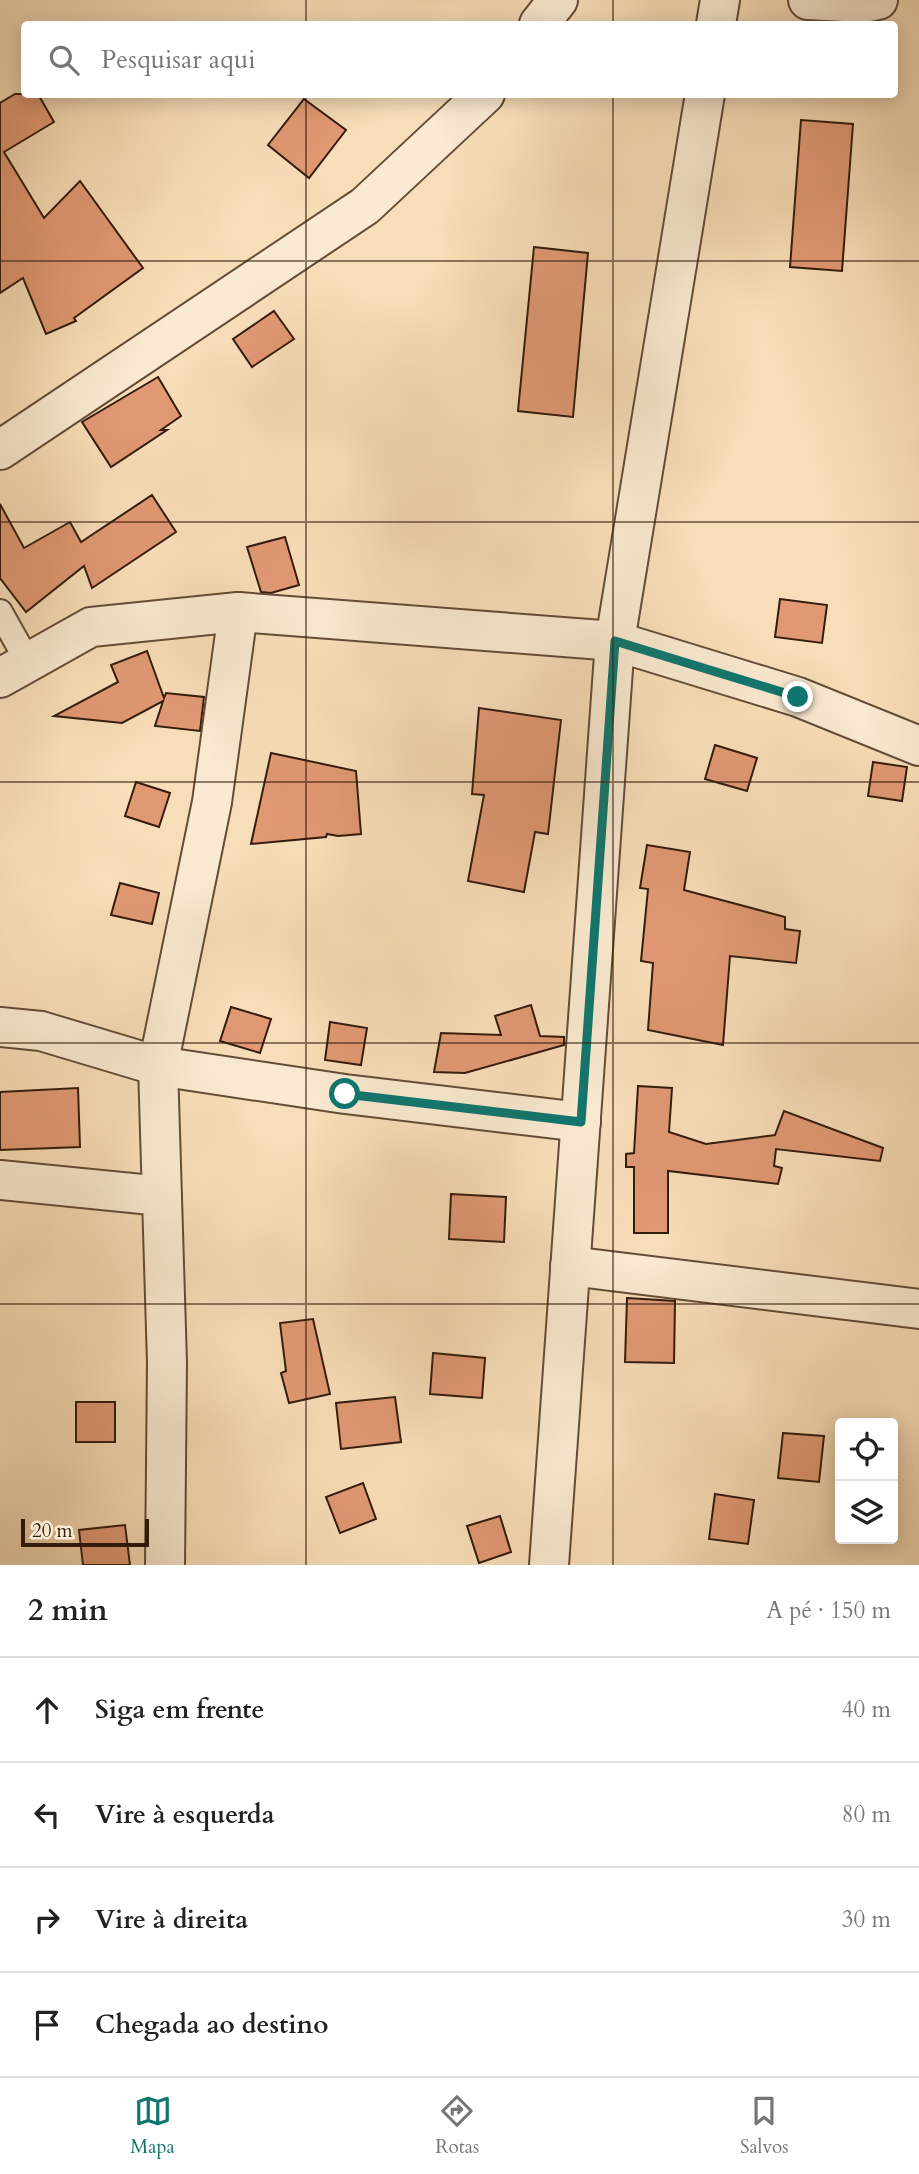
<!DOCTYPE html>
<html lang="pt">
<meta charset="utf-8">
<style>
body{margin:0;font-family:Cardo,serif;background:#f2f2f2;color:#222}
.controls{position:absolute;right:21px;bottom:21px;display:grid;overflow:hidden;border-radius:7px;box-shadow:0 4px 18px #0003}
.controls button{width:63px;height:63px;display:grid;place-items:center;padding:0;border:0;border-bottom:2px solid #e0e0e0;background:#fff;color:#222;font:35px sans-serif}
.scale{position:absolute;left:21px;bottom:18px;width:128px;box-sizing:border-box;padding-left:7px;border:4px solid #331c0c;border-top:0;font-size:19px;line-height:24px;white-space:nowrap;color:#331c0c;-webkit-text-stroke:5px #faead1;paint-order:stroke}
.stop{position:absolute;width:21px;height:21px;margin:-16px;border:5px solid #0f766e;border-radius:50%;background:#fff}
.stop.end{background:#0f766e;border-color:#fff;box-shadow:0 2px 7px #0008}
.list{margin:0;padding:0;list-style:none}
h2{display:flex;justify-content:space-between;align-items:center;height:91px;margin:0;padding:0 28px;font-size:30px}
h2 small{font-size:23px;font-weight:400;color:#767676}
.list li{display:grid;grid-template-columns:46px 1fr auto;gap:21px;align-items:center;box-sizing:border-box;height:105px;padding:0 28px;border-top:2px solid #e0e0e0}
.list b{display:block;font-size:26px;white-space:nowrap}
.list em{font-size:23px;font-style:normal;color:#767676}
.icon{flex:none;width:38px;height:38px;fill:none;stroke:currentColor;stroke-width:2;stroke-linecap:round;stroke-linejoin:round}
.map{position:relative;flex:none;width:919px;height:1565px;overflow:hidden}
.search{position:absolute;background:#fff;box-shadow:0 4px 18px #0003;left:21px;right:21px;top:21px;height:77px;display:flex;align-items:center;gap:18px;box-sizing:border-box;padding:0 24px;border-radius:7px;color:#767676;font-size:26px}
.sheet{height:511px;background:#fff}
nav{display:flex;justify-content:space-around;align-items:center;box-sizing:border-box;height:98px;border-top:2px solid #e0e0e0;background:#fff;font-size:19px;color:#767676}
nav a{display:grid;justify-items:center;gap:4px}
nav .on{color:#0f766e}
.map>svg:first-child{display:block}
.building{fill:#e19974;stroke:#331c0c;stroke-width:2}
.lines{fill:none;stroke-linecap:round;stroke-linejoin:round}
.lane-casing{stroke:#644c37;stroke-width:28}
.street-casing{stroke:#644c37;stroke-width:42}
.lane{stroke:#faead1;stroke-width:24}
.street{stroke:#faead1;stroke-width:38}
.route{stroke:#0f766e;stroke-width:9}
.grid{fill:none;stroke:#331c0c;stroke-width:2;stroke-opacity:0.55}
</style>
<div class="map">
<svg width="919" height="1565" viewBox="0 0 919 1565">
<rect width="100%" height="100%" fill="#f8deb8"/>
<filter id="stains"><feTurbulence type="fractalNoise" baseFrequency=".00286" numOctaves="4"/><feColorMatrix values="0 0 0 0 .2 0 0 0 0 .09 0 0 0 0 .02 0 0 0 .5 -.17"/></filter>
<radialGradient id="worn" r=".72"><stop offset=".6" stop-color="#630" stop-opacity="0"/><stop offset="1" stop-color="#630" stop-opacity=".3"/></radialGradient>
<g class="building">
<path d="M15,94H38L54,122L4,152L44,218L80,181L143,268L74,318L76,321L46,334L23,278L0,293V103Z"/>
<path d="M304,99L346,130L309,178L268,145Z"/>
<path d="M801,120L853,124L842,271L790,267Z"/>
<path d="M534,247L588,253L573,417L518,411Z"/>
<path d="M274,311L294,339L252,367L233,339Z"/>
<path d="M158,377L181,416L161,430H167L111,467L82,422Z"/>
<path d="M152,495L176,532L92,588L84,566L26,612L0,578V504L24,548L70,522L81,542Z"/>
<path d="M285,537L299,585L271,593L261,592L247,547Z"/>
<path d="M780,599L827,605L822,643L775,637Z"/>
<path d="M147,651L164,698L166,693L204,697L200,731L155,726L163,701L122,723L54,716L118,682L111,665Z"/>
<path d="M479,708L561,720L548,834L535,832L524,892L468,881L484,795L472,794Z"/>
<path d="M715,745L757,758L747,791L705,779Z"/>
<path d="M271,753L356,771L361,834L338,836L327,834L326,837L251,844Z"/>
<path d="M873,762L907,767L902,801L868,796Z"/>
<path d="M136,782L170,793L159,827L125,816Z"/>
<path d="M647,845L690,852L684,890L785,917V929L800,931L796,963L730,956L723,1045L648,1030L653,963L641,961L648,889L640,888Z"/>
<path d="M120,883L159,893L152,924L111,915Z"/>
<path d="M531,1005L540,1036L564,1037V1045L465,1073L434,1072L441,1033L501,1035L495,1016Z"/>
<path d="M231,1007L271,1019L260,1053L220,1041Z"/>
<path d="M330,1022L367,1028L361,1065L325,1060Z"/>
<path d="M638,1086L672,1088L669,1132L706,1144L775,1135L784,1111L883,1148L880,1161L776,1149L774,1166L782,1168L778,1184L668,1171V1233H634V1167H626V1154L634,1153Z"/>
<path d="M78,1088L80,1147L0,1150V1092Z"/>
<path d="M451,1194L506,1197L504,1242L449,1239Z"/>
<path d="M627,1298L675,1301L674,1363L625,1362Z"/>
<path d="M313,1319L330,1394L289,1403L281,1373L286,1371L280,1323Z"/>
<path d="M433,1353L485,1358L482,1398L430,1394Z"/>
<path d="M395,1397L401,1442L341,1449L336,1403Z"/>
<rect x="76" y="1402" width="39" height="40"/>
<path d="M783,1433L824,1436L819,1482L778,1478Z"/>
<path d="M363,1483L376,1519L340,1533L326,1497Z"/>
<path d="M715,1494L754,1500L748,1544L709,1539Z"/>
<path d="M500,1516L511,1552L479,1563L467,1526Z"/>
<path d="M125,1525L130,1565H83L79,1530Z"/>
</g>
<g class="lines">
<g class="lane-casing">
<path id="lane" d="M0,612L28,662"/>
</g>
<g class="street-casing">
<g id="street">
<path d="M808,0L864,3L878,0"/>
<path d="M539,24L558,0"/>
<path d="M716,24L720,0"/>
<path d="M0,450L365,206L485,94"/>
<path d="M0,678L91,627L238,612L615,641L798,697L919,746"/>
<path d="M0,1027L41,1031L158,1066L345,1094L581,1122"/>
<path d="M0,1180L162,1196"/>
<path d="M570,1266L919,1309"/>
<path d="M165,1565L167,1363L158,1066L212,802L238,612"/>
<path d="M549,1565L615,641L705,94"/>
</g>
</g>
<use href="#lane" class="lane"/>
<use href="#street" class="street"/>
</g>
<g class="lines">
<path class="route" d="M345,1094L581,1122L615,641L798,697"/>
</g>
<path class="grid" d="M306,0V24M613,0V24M306,94V1565M613,94V1565M0,261H919M0,522H919M0,782H919M0,1043H919M0,1304H919"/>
<rect width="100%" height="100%" filter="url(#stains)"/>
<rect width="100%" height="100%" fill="url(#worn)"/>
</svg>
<div class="controls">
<button><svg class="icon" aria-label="locate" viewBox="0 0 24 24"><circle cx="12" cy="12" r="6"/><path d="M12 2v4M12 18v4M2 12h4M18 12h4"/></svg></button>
<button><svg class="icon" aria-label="layers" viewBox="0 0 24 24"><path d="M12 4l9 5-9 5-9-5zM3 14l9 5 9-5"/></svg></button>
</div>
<div class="scale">20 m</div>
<div class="stop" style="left:345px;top:1094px"></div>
<div class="stop end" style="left:798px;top:697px"></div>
<div class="search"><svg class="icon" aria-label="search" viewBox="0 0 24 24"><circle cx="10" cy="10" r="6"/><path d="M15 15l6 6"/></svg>Pesquisar aqui</div>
</div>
<section class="sheet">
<h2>2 min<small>A pé · 150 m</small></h2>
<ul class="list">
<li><svg class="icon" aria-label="ahead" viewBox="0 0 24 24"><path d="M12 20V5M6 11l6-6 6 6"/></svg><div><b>Siga em frente</b></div><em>40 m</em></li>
<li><svg class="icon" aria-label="left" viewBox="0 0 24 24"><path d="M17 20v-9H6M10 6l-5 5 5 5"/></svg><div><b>Vire à esquerda</b></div><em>80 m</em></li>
<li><svg class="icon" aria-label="right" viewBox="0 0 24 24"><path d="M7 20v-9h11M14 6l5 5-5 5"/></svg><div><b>Vire à direita</b></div><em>30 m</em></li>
<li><svg class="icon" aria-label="arrive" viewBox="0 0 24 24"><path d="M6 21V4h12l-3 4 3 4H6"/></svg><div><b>Chegada ao destino</b></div></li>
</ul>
</section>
<nav>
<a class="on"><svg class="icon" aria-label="map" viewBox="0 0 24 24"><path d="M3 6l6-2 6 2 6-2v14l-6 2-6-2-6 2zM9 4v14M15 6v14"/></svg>Mapa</a>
<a><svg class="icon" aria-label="directions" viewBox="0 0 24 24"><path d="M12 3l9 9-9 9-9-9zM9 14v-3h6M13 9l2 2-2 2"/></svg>Rotas</a>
<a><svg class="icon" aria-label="saved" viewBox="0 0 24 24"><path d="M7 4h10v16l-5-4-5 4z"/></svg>Salvos</a>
</nav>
